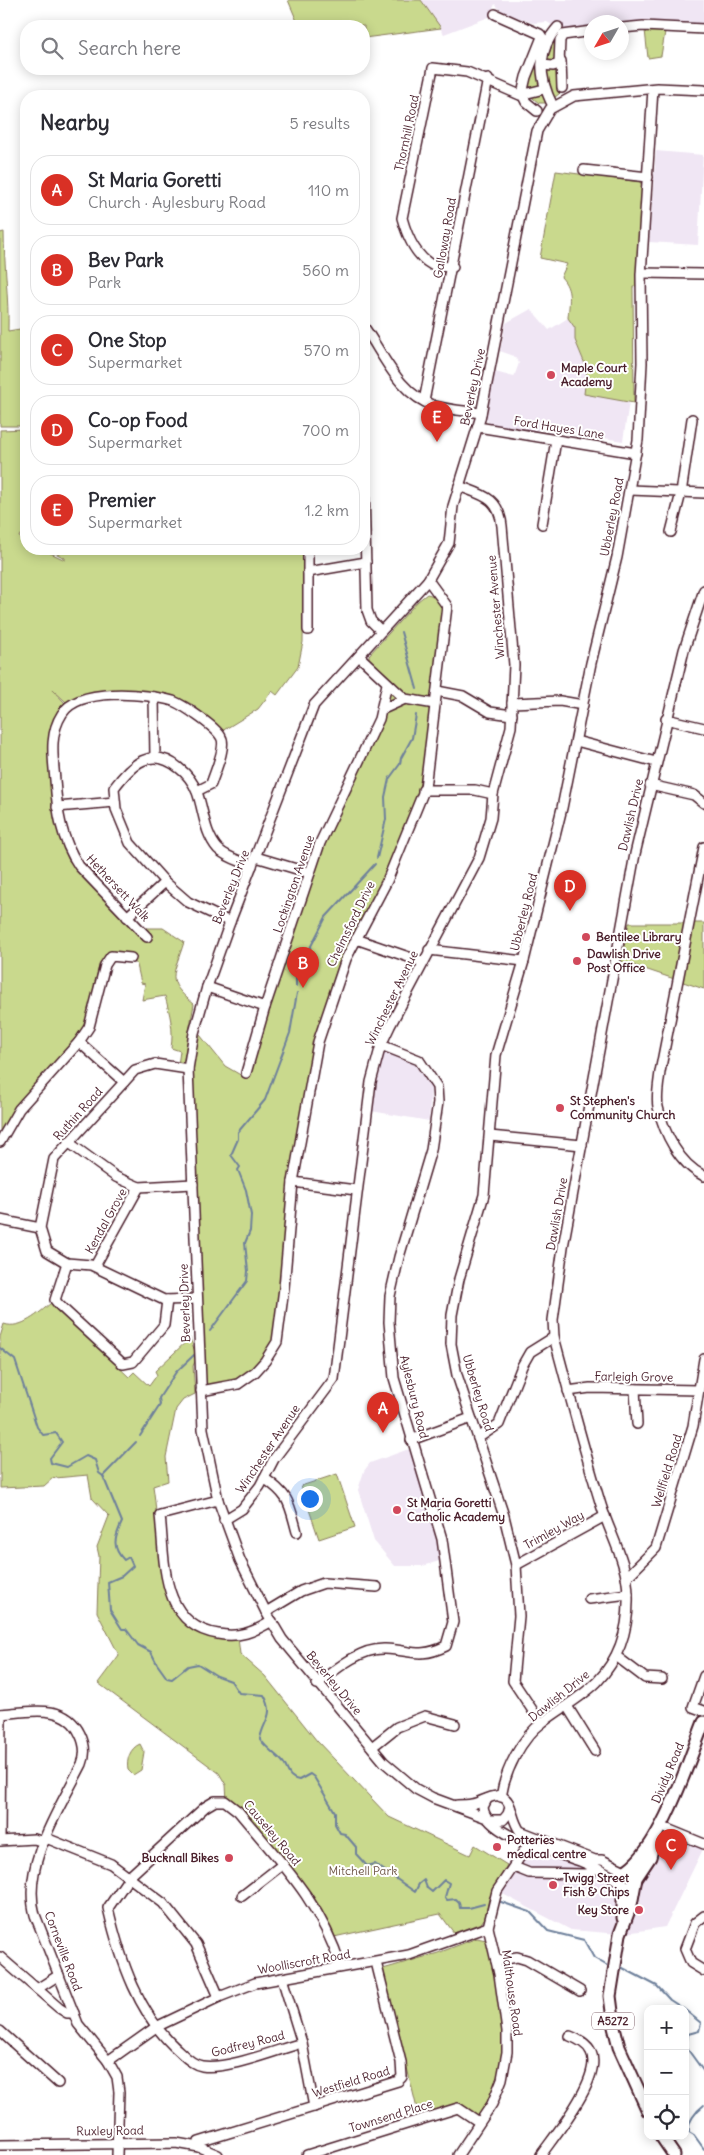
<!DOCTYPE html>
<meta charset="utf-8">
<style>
body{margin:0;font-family:Delius,sans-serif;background:#f7f7f7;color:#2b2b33}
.controls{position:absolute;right:15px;bottom:15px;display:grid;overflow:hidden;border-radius:10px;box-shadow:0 2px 12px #0003}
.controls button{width:45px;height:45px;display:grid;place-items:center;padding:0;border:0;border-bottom:1px solid #e1e1e2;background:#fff;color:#2b2b33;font:25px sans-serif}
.compass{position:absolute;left:584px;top:15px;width:45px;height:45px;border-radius:50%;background:#fff;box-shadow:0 2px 12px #0003;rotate:231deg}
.you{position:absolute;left:309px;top:1498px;width:18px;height:18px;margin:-12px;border:4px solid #fff;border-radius:50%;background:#1a73e8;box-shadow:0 0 0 8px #1a73e833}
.badge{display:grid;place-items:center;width:32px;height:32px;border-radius:50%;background:#d93025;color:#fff;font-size:16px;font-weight:700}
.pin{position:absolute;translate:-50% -41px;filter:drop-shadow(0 1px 2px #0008)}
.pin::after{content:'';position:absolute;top:26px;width:18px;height:15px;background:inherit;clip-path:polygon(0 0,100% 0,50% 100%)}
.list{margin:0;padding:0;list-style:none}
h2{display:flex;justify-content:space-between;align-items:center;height:65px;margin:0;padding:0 20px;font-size:21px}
h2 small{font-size:16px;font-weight:400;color:#7c7c81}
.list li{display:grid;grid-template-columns:32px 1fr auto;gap:15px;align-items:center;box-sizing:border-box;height:70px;margin:0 10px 10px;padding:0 10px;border:1px solid #e1e1e2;border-radius:20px}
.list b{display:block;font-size:19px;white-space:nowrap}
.list p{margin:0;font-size:16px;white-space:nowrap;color:#7c7c81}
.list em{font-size:16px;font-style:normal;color:#7c7c81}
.icon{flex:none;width:28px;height:28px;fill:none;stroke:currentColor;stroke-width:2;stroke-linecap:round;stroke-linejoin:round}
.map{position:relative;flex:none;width:704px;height:2155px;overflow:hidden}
.search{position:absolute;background:#fff;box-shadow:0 2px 12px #0003;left:20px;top:20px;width:350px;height:55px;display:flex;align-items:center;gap:12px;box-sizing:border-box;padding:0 18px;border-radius:20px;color:#7c7c81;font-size:19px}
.panel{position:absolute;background:#fff;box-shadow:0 2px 12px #0003;left:20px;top:90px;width:350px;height:465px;border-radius:20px}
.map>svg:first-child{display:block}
.built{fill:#f0e6f4}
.green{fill:#c9d98d;stroke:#8a7c5c}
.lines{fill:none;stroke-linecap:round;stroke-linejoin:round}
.stream{stroke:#6e809b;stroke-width:2}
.minor-casing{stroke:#4a1f2b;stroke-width:12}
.major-casing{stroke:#4a1f2b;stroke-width:15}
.minor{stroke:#fff;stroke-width:9}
.major{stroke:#fff;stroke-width:11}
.poi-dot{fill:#d1495b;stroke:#fff;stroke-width:2}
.labels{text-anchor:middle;stroke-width:4;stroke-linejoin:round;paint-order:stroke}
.shield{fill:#fff;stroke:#80626b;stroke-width:1}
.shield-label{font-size:11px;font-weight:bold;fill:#4a1f2b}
.street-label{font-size:12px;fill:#4a1f2b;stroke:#fff}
.poi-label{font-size:12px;font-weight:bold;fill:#4a1f2b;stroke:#fff;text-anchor:start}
.park-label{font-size:12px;fill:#705748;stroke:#fff}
</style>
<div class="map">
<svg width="704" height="2155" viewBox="0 0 704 2155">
<rect width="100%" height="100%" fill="#fff"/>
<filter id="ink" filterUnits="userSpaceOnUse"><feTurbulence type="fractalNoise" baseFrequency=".02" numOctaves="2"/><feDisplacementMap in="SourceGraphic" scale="10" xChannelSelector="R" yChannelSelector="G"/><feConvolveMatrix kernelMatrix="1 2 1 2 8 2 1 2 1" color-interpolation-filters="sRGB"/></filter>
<g filter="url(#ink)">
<g class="built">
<path d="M421,0H704V24L592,22L591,27L560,30L547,22L533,23L501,11L495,4L489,17L444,34Z"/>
<path d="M656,151L703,155L698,245L649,242Z"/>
<path d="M531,309L549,330L568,318L575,328V340L587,369L585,394L629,402L623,441L542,428L533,432L491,425L486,419L495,372L514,377L519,363L514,356L500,351L506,323Z"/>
<path d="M383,1052L414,1064L431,1088L429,1121L371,1111Z"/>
<path d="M409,1449L436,1530L439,1561L423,1566H395L374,1541L358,1490L364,1471L370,1463Z"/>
<path d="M660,1826L704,1847L665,1927L620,1934L571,1930L497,1891L529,1845L627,1870Z"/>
</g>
<g class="green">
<path d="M288,0H421L441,28L364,38V26H299Z"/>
<path d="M645,30L665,32L661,56L648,58Z"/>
<path d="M554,38L557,41L560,93L548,103H539L529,95L526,87L543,40Z"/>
<path d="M556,171L640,182L642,185L636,286L633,287L634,403L584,394L587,369L575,340V328L568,318C569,303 573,290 561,277L567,264L540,258Z"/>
<path d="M4,232C4,266 9,298 8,331L26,328V426H0V233Z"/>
<path d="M26,429V538L20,535L19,537L26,541V549H42L65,560V558L47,549H304L303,642L298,667L277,695L272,691L258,709L222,731C212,723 203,712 193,705C169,690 115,687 87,693C80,695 73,699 66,702L52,689L65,703L54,720L49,735L53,809L60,836L69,861L133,928H163L184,942C174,975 164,980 194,1004L183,1064L178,1065L180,1051L171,1048C174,1029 170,1015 165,996L142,1000L145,984L141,983L137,965L132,958C120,956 109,952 100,962L85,1026L0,1135V430Z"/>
<path d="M427,594L438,597L443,612L424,768L416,798L379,890L341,957L315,1037L287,1208L277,1328L267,1355L251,1371L235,1381L206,1385L192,1069L200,1035L225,1066L244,1077L249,1075L260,1032L316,861L391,683L369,662V655L418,601Z"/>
<path d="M629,923H704V989L621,961Z"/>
<path d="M51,1303L129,1377L134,1372L149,1386L157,1375L155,1371L190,1338L197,1357L193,1366L195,1394L183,1400L176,1409L166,1457L168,1481L153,1486C159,1523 158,1605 190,1627C205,1637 221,1637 238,1638L240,1654L265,1676L317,1741L389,1817L470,1855L475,1845L507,1865L489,1898L485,1918L481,1923L454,1933L440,1914L334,1937L325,1919L227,1800L226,1785L219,1773L98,1683L119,1655L97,1612L99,1556L97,1547L109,1516L92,1498L88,1475L55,1478L54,1477L44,1486L0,1488V1337L4,1324C21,1330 39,1313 51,1303Z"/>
<path d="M337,1474L355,1527L319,1539L301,1486Z"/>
<path d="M140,1744L144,1752L141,1770L133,1775L128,1770C126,1760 130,1748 140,1744Z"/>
<path d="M477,1938L486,1940C506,1996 515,2063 481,2115H477L459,2105L419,2117L383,1969L438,1953Z"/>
</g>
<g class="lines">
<g class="stream">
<path d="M401,632L417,689"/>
<path d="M377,858L386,819L385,797L389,779L400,764L401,758L412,738L416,715"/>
<path d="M296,986V975L326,917L375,864"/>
<path d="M210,1331L247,1281L248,1271L245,1243L250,1231L251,1215L246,1190L238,1170L240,1167L231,1155L238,1139V1132L265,1100L290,1033L297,993"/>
<path d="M0,1348L15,1360L37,1427L43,1435L56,1433L62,1442L50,1458L51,1463L67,1467L86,1456L95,1460L99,1473L103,1476L122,1522C115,1537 111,1547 124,1560L129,1557L133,1566L122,1576L108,1582L110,1610L122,1629H126L138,1645L151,1652L157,1664L167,1678L172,1679L188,1666L198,1664L217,1676L231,1681L239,1693L264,1695C276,1716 263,1720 260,1739C266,1748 273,1752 281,1760C289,1767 285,1777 299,1780L310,1774L314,1777L335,1812V1824L340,1833L345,1834L356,1847V1854L367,1866L375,1864L415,1892L419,1884L424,1880L427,1888L432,1892L444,1880L449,1883L445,1897L447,1900L456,1899L459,1902L460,1908H469L484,1904"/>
<path d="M140,1436L160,1405L159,1398L176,1372L194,1355"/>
<path d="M103,1476L136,1442"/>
<path d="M501,1902L530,1912L548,1931L584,1940L594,1958L606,1965"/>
<path d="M619,1966L657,1986L670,2000L684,2009"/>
<path d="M685,2010L701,2023L699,2031L688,2034L686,2047L704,2072"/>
<path d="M704,2105C696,2111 687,2122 689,2132L694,2135L704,2149"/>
</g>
<g class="minor-casing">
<g id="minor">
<path d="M495,14L540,34L542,37L526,77L522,94L526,102L537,111"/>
<path d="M622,28L643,26L704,29"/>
<path d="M561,61L562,88"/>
<path d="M542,65L553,66L559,64L560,40L563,35L592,31"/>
<path d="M553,106C539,79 536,51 558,27"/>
<path d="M584,170L648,177"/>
<path d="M453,267C446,266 438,267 432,265C415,256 407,236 402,218L433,68L467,72L520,95L544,89"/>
<path d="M642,273L704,274"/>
<path d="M364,327C384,355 399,395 435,406C449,410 467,411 481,413"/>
<path d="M424,401L488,79"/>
<path d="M478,427L636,453"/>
<path d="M364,487L367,610L371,621L381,631"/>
<path d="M630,490L704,493"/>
<path d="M542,524L556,440"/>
<path d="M671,532L681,493L692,419"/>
<path d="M308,572L366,562"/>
<path d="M308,630V549"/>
<path d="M359,656L405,699L435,704"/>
<path d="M437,691L463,696L490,712L512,715"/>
<path d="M154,697L155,757"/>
<path d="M512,703L560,701L583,705"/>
<path d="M381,710L405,699"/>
<path d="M666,719L704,728"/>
<path d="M576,741L656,762"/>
<path d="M650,785L694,795L704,803"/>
<path d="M423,790H475L493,794"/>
<path d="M57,807L115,802"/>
<path d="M704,847L660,1072C659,1082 656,1096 658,1107C664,1133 679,1164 704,1176"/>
<path d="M256,857L310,873"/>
<path d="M127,917L165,882"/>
<path d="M230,922L188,902L165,882L130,843L116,809L114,788C131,765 151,745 179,768C187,774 193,782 197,792C204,811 204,833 218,849C227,858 241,861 252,866"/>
<path d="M147,937L79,866C61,839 57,811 55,780C53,757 49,734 62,714C78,687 146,693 173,701C183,705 216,727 221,737C227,746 214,774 211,784L197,791"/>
<path d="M356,939L423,962"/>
<path d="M429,950L524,961"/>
<path d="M207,987L265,1007"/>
<path d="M79,1042L124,1082"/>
<path d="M188,1069L155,1064L135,1070L54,1159L40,1228L47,1251L67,1263L91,1265L164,1300L197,1299"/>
<path d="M246,1073L265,1007L320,843L379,719L387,684"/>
<path d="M490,1136L582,1145"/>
<path d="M0,1142L19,1109L79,1042L89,1027L105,965L111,956L131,958"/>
<path d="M68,1142L116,1177L139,1187L193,1184"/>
<path d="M293,1182L356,1190"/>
<path d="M0,1220L40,1228"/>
<path d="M67,1263L55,1300L59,1305L123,1364L133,1362L164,1325L167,1300"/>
<path d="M95,1266L139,1187"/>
<path d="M635,1389L637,1424"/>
<path d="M201,1391L238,1384L255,1372L265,1361L277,1342L284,1288L293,1182L318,1042L346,959L387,881L425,788L447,606L428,580"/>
<path d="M568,1391L590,1388L699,1390"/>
<path d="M478,1438L499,1424L522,1366L530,1352L554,1337"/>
<path d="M411,1440L471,1418"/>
<path d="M264,1478C290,1496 289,1503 297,1532"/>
<path d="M218,1500L160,1515C165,1560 160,1625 218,1634C239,1638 254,1632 272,1621"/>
<path d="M224,1520L242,1509L260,1486L274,1459L334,1379L371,1082L381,1045L390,1026L479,858L491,818L493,794L511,727L514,665L502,526C499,497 482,495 459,486"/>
<path d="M516,1565L605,1516"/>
<path d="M627,1577L656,1548L693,1426L704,1359"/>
<path d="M589,1599L628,1594"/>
<path d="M266,1612L301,1591L324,1583L377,1587"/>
<path d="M616,1656L645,1678L662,1679"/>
<path d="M704,1676L693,1707L704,1711"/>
<path d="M317,1684C336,1669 360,1648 385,1649C412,1650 419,1659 446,1646L453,1622L442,1539L394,1378L389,1322L390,1296L399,1257L431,1150L438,1102L437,1087L419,1060L381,1045"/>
<path d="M567,1706L595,1751"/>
<path d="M0,1714C28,1712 65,1702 80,1734C85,1744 86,1754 82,1764C60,1808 21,1865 35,1915L78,2024L108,2061L117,2077L119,2092L117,2155"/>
<path d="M541,1723L513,1681L519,1616L516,1565L504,1516L457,1375L451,1344L452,1315L459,1279L484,1195L496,1055L524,961L562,808L591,663L617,557L638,440L642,363L641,275L653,89"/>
<path d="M372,1747L397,1727L425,1716L455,1724"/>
<path d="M501,1797C505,1771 521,1738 543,1722C561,1708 581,1698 597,1682C620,1658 629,1627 628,1595C628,1564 610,1534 601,1505C584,1450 569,1393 554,1337L553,1320L563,1247L635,854L684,650L704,590"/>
<path d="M487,1799L483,1807C485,1836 558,1853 580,1861C595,1867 608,1873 621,1883"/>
<path d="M457,1805C462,1805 467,1805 472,1804C484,1802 499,1788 508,1802C513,1811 513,1822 520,1831L595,1860H602L625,1871"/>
<path d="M487,1818L433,1798L416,1789L384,1762L282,1639L266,1612L240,1560L218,1500L203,1429L188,1069L194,1033L207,987L230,922L314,705L428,580L449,543L453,506L480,419L537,131L550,109L574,96L657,88L704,90"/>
<path d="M490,1820H503L508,1814L510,1807"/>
<path d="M660,1826L704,1844"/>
<path d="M46,1838L111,1864L163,1903L196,1944L219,1997"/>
<path d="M0,1841L1,1714"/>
<path d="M0,1841L34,1839L44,1842"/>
<path d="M514,1867L529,1873L586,1874L591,1873L595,1867"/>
<path d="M242,1896L283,1864"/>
<path d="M704,1916L695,1923L685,1949L691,1963L704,1971"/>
<path d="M0,1957L59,2008L67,2013H74"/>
<path d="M496,1961L517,1957L527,1960L580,1991"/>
<path d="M282,1978L302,2043L314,2107"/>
<path d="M37,1989L59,1975"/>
<path d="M0,2031L58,2083"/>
<path d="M302,2043C276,2050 228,2070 202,2066C194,2065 185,2057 180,2052C139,2017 120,1959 108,1908L130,1876L205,1807L215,1801H225L238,1811C282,1864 320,1901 341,1967"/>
<path d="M108,2061L156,2027L219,1997L255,1983L409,1955L488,1927"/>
<path d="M0,2145L176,2143L199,2147L218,2155"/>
<path d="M199,2147V2142L398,2081L402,2077L401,2062L376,1962"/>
<path d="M307,2155L458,2108L479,2122"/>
<path d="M458,2155L492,2104L502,2079L507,2052V2031L499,1974L488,1927L497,1891L530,1842L527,1835"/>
<path d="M541,2155C555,2135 603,2077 591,2052C587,2043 578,2039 570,2036"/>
</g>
</g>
<g class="major-casing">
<g id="major">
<path d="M627,1870C662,1846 688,1762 704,1722"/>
<path d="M634,1873L625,1871L620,1874L619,1879L625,1887L631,1886L635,1882"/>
<path d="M623,1885V1918"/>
<path d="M648,2111L619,2047L614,2027L610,1996L620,1934L631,1905L636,1878L650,1857L656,1835"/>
<path d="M661,2136L674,2155"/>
</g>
</g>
<use href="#minor" class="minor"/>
<use href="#major" class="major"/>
</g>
</g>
<g class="poi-dot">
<circle cx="551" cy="375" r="5"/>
<circle cx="586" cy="937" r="5"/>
<circle cx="577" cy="961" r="5"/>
<circle cx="560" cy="1108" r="5"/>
<circle cx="397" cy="1510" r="5"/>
<circle cx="497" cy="1847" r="5"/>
<circle cx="229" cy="1858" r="5"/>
<circle cx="553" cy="1885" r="5"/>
<circle cx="639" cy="1910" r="5"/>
</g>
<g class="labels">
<rect class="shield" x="592" y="2012.5" width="42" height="17" rx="4"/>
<g class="shield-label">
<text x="613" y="2025">A5272</text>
</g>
<g class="street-label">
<text transform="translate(407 133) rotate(-78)" y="4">Thornhill Road</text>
<text transform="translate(445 238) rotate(-80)" y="4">Galloway Road</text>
<text transform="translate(473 387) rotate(-78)" y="4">Beverley Drive</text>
<text transform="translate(559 428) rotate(9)" y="4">Ford Hayes Lane</text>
<text transform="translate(612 517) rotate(-79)" y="4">Ubberley Road</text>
<text transform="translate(496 607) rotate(-95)" y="4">Winchester Avenue</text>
<text transform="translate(631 815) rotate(-77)" y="4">Dawlish Drive</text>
<text transform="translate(294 884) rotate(-71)" y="4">Lockington Avenue</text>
<text transform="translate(231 887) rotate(-68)" y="4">Beverley Drive</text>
<text transform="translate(118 888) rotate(47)" y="4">Hethersett Walk</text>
<text transform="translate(524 912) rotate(-76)" y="4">Ubberley Road</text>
<text transform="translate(351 924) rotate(-64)" y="4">Chelmsford Drive</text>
<text transform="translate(392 998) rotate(-64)" y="4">Winchester Avenue</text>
<text transform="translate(78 1114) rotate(-48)" y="4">Ruthin Road</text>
<text transform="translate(557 1214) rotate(-80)" y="4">Dawlish Drive</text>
<text transform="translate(106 1221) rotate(-61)" y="4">Kendal Grove</text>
<text transform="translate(185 1303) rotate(-92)" y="4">Beverley Drive</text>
<text transform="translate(634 1377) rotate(1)" y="4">Farleigh Grove</text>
<text transform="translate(478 1393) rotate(73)" y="4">Ubberley Road</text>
<text transform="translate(414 1397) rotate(76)" y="4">Aylesbury Road</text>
<text transform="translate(268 1449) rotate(-56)" y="4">Winchester Avenue</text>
<text transform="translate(667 1471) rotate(-73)" y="4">Wellfield Road</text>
<text transform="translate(554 1530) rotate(-29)" y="4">Trimley Way</text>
<text transform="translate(334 1683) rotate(50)" y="4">Beverley Drive</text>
<text transform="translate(559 1696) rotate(-39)" y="4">Dawlish Drive</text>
<text transform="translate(668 1773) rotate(-67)" y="4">Dividy Road</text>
<text transform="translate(272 1833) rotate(50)" y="4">Causeley Road</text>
<text transform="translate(63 1951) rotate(69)" y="4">Corneville Road</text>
<text transform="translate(304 1962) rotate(-10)" y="4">Woolliscroft Road</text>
<text transform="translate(512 1993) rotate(82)" y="4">Malthouse Road</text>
<text transform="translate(248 2044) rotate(-14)" y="4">Godfrey Road</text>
<text transform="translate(351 2082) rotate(-17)" y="4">Westfield Road</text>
<text transform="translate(391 2116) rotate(-17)" y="4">Townsend Place</text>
<text transform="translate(110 2131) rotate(-1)" y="4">Ruxley Road</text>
</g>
<g class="poi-label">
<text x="561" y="372">Maple Court<tspan x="561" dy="14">Academy</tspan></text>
<text x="596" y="941">Bentilee Library</text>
<text x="587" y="958">Dawlish Drive<tspan x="587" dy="14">Post Office</tspan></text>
<text x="570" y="1105">St Stephen's<tspan x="570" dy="14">Community Church</tspan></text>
<text x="407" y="1507">St Maria Goretti<tspan x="407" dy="14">Catholic Academy</tspan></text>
<text x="507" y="1844">Potteries<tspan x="507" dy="14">medical centre</tspan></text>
<text x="219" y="1862" text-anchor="end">Bucknall Bikes</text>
<text x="563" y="1882">Twigg Street<tspan x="563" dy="14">Fish &amp; Chips</tspan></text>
<text x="629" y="1914" text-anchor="end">Key Store</text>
</g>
<g class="park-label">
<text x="363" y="1875">Mitchell Park</text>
</g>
</g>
</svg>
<div class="controls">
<button>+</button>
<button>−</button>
<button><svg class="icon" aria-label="locate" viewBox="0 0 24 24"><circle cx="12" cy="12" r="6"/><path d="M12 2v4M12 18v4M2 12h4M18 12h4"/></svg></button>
</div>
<svg class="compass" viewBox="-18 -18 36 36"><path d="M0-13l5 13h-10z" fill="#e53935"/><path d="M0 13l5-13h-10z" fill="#7c7c81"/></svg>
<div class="you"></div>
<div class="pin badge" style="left:383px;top:1433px">A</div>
<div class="pin badge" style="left:303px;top:988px">B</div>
<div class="pin badge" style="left:671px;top:1870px">C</div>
<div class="pin badge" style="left:570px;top:911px">D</div>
<div class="pin badge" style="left:437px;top:442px">E</div>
<div class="search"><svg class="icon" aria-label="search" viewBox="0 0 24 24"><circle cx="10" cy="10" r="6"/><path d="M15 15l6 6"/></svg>Search here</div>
<section class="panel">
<h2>Nearby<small>5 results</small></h2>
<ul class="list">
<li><span class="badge">A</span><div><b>St Maria Goretti</b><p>Church · Aylesbury Road</p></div><em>110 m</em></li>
<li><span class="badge">B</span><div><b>Bev Park</b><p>Park</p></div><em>560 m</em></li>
<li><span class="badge">C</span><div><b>One Stop</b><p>Supermarket</p></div><em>570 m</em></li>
<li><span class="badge">D</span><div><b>Co-op Food</b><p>Supermarket</p></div><em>700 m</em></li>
<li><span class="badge">E</span><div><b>Premier</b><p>Supermarket</p></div><em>1.2 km</em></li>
</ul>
</section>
</div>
